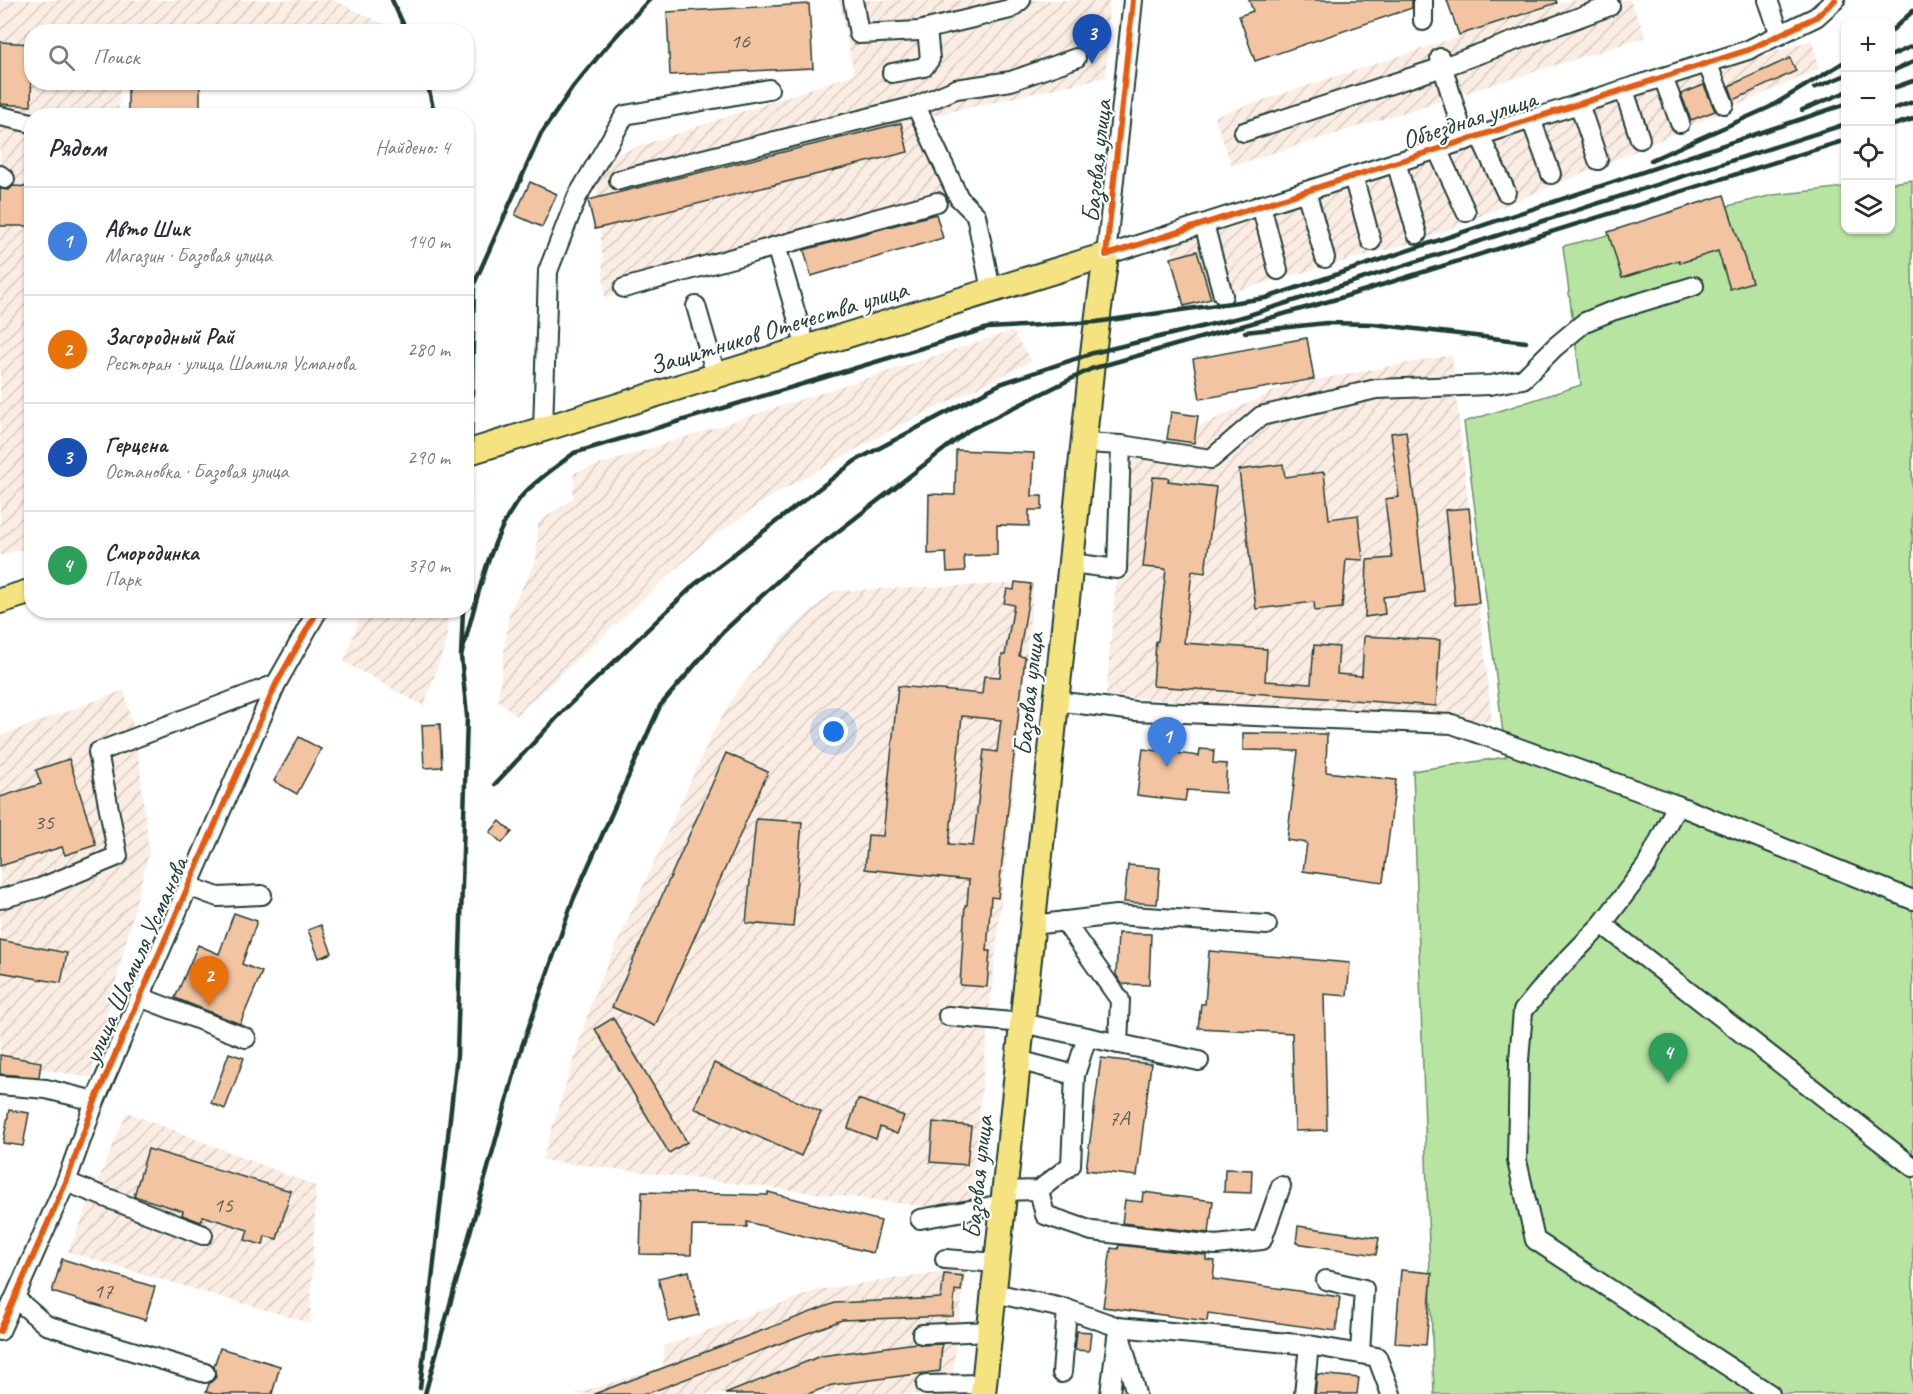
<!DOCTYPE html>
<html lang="ru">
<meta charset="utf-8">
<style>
body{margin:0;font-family:Caveat,sans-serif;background:#f7f7f7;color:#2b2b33}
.controls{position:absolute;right:18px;top:18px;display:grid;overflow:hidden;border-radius:12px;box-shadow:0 2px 4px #0004}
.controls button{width:54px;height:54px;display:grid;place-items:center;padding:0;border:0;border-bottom:2px solid #e1e1e2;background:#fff;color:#2b2b33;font:30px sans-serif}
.you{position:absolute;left:834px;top:732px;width:21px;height:21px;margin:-15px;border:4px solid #fff;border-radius:50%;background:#1a73e8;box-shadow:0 0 0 9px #1a73e833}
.badge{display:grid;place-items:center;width:39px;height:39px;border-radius:50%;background:#1a73e8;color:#fff;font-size:20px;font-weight:700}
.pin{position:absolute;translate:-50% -50px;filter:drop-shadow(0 2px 3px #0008)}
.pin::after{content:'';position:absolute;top:32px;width:21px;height:18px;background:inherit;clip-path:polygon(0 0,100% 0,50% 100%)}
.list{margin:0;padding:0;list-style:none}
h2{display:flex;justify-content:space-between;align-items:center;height:78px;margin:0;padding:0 24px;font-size:26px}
h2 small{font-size:20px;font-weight:400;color:#7c7c81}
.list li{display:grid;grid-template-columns:39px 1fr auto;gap:18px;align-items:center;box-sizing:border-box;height:108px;padding:0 24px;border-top:2px solid #e1e1e2}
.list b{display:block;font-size:22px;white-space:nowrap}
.list p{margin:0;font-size:20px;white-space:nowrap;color:#7c7c81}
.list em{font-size:20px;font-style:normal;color:#7c7c81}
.icon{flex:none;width:33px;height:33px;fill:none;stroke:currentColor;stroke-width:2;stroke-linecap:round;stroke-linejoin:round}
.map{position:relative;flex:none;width:1913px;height:1394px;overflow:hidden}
.search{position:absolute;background:#fff;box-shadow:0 2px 4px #0004;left:24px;top:24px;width:450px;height:66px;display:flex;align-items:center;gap:15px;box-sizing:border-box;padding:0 21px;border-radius:24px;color:#7c7c81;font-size:22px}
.panel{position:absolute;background:#fff;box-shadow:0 2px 4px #0004;left:24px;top:108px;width:450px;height:510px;border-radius:24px}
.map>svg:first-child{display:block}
.industrial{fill:url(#industrial-furrows)}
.garden{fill:#b8e4a2;stroke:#6c906b;stroke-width:1.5}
.building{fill:#f2c4a2;stroke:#1f3d34;stroke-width:1.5;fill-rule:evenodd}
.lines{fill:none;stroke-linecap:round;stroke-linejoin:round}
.minor-casing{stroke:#1f3d34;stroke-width:22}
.major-casing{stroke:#1f3d34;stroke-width:28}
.minor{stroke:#fff;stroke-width:18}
.major{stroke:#f5e381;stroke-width:24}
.rail{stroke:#1f3d34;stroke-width:4.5}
.cycleway-casing{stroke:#fff;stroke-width:10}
.cycleway{stroke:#e8590c;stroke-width:6}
.labels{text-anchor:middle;stroke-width:4.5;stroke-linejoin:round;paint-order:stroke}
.number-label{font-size:22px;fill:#545f50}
.street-label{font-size:26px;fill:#1f3d34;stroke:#fff}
</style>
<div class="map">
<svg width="1913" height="1394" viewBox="0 0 1913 1394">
<defs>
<pattern id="industrial-furrows" width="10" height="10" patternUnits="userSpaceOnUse" patternTransform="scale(1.5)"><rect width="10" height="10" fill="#fbede3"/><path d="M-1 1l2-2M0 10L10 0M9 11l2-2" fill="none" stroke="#d7ccc3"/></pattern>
</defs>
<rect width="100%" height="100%" fill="#fff"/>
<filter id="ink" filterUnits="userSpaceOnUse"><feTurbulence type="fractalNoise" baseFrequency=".0167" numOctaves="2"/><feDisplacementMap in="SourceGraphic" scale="12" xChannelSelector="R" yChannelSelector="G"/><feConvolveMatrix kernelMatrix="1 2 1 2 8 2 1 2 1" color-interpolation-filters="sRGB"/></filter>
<g filter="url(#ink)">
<g class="industrial">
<path d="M0,0H334L397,31L124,29V32H32V82L120,83L118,115L32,116L31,546L0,556Z"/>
<path d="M839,0H1109L1106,77L926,117L950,205L605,298L595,161L854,74Z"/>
<path d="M1572,0H1630L1646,37L1232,166L1214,116Z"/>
<path d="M1812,40L1819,69L1617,159L1425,239L1188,304L1171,246Z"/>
<path d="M1012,331L1032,361L891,430L773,495L705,542L516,716L498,700L509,612L536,562L538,523L573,498L574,473Z"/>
<path d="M1452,355L1492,722L1106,696L1126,461L1287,385Z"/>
<path d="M1034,583L982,1084L971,1212L542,1160L595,992L710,738L737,691L782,637L834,591Z"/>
<path d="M362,610L448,611L447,640L424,706L344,662Z"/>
<path d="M124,690L137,744L149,852L91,1078L0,1061V736Z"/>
<path d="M127,1112L316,1186L310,1323L68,1252Z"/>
<path d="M966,1268L950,1394H574L663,1367L664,1346L818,1290Z"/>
</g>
<path class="garden" d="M1912,180L1913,1394H1434L1413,771L1506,757L1464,422L1581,385L1563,246L1773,195L1845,187L1846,230H1890L1891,183Z"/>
<g class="building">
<path d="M1249,0H1412V8L1255,61L1239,16L1253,11Z"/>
<path d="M1447,0H1556L1557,3L1459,35Z"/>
<path d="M809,4L813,68L670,75L667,12Z"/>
<path d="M0,42L32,44L31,106L0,104Z"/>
<path d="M1790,58L1796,71L1734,100L1729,86Z"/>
<rect x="128" y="85" width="72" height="31"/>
<path d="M1704,85L1715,111L1691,120L1681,94Z"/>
<path d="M901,123L908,152L595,229L588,200Z"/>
<path d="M530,182L557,194L542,227L515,215Z"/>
<path d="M13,186L32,187V226H0V189L9,190Z"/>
<path d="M1724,195L1752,282L1730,289L1718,251L1680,263L1679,260L1622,278L1608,232Z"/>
<path d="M936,214L943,238L811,276L804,250Z"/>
<path d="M1197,251L1211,299L1184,306L1171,258Z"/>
<path d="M1307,338L1314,379L1200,399L1193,359Z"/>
<path d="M1171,412L1198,416L1194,443L1167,439Z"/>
<path d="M1406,431L1425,592L1383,597L1385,614L1365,617L1367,560L1392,558L1385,499L1399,497L1391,433Z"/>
<path d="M956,450L1034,453L1032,496H1042V510H1029V526L997,525V555L964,556L965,571L947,572L946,553L928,554L929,494L955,495Z"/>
<path d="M1283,464L1285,477L1324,472L1329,519L1358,515L1363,560L1346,559L1342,608L1315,611L1314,602L1256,609L1239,470Z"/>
<path d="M1153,477L1169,478L1168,481L1216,487L1205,573L1192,571L1184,643L1267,649L1265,681L1311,684L1314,645L1339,647L1337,674L1362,676L1364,636L1440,640L1436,706L1153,686L1156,641H1158L1166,569L1143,567Z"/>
<path d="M1469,508L1479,603L1455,605L1445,510Z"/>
<path d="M1015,582L1031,584L1019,656L1025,657L998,898L991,897L987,951H990L987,987L960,985L965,905H967L969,880L865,869L868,835L883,836L898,686L982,694L984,676L1000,677L1002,655H1005L1014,605L1004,603L1007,589L1014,590ZM962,716L1001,720L997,752L984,750L973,846L949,844Z"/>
<path d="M440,724L442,767L424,768L422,725Z"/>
<path d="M1243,733L1327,734L1326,772L1396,780L1383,882L1303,871L1307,843L1287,840L1298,751L1243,750Z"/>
<path d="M299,737L321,749L297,794L274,781Z"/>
<path d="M1143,749L1199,756L1200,749L1214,750L1213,763L1227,764L1225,793L1187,790L1185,801L1137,795Z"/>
<path d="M726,753L768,772L655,1026L612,1007Z"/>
<path d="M69,759L96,845L65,855L62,847L0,866V797L41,784L36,770Z"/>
<path d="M756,819L802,822L793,927L746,923Z"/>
<path d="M500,821L512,832L502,843L490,832Z"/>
<path d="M1128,865L1160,868L1157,904L1124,902Z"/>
<path d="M234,913L257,921L242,964L262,972L240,1024L175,998L198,945L219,954Z"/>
<path d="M321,925L332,953L319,958L308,930Z"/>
<path d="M1118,933L1151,934L1149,985L1122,984L1116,975Z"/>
<path d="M0,940L67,953L61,983L0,972Z"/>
<path d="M1209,951L1350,963L1347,996L1324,994L1327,1130L1295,1131L1292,1033L1198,1028L1201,1004H1205Z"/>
<path d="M613,1018L687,1142L669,1153L595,1029Z"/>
<path d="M229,1053L244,1058L225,1109L211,1103Z"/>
<path d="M0,1055L41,1062L39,1077L0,1074Z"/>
<path d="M1101,1058L1151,1064L1137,1176L1086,1170Z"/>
<path d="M714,1063L821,1112L801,1156L694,1108Z"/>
<path d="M858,1099L904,1116L897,1134L880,1127L876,1139L848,1128Z"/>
<path d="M9,1110L29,1113L23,1146L3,1143Z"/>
<path d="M933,1122L971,1126L967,1165L930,1162Z"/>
<path d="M148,1149L291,1191L277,1239L265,1236L263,1245L245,1240L248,1230L203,1216L201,1222L182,1215L183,1211L134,1196Z"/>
<path d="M1225,1169L1252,1170L1251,1193L1224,1192Z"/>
<path d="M642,1192L768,1195V1192L881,1221L873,1253L747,1222V1227L692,1226L691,1255L640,1254Z"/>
<path d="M1143,1192L1213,1201L1209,1233L1122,1223L1125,1200L1142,1202Z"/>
<path d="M1298,1226L1379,1238L1376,1255L1296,1243Z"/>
<path d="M1119,1245L1206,1255V1260L1215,1261L1213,1279L1340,1297L1336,1331L1208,1313L1207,1321L1103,1307L1111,1248L1118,1249Z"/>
<path d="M62,1259L155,1287L145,1320L52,1292Z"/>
<path d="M1401,1270L1432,1273L1426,1345L1395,1343Z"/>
<path d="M689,1271L699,1315L669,1322L658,1278Z"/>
<path d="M944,1274L963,1276L961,1291L955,1290L953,1316L842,1320L646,1394H594L835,1303L941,1298Z"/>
<path d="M1077,1331L1091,1332L1089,1351L1075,1350Z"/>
<path d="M916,1343L922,1345L942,1344L940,1371L832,1385L808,1394H725L821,1356Z"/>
<path d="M220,1348L280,1366L272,1394H214L206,1392L209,1384L216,1377L214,1366Z"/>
<path d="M1317,1374L1359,1378L1357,1394H1315Z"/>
</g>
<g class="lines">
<g class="minor-casing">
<g id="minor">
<path d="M853,0L859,34L919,31L1010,9L1021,0"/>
<path d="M1133,0L1106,255L1748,50L1816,17L1835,0"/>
<path d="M1423,0V21"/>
<path d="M1768,0L1780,35"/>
<path d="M1440,58L1465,141"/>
<path d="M1707,63L1724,104"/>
<path d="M892,73L924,67L930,59L927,29"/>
<path d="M1663,77L1680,123"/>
<path d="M1624,90L1640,139"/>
<path d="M1579,104L1598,160"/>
<path d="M916,106L959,198L976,215L991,290"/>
<path d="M0,116L32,123"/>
<path d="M1531,119L1551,174"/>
<path d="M1244,132L1443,67L1610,6"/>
<path d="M1480,136L1506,192"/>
<path d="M1437,149L1466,212"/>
<path d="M1396,162L1417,234"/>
<path d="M0,175L5,179"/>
<path d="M1353,176L1371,241"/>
<path d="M619,180L916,106L956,89L1011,81L1076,58"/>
<path d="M1306,191L1325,258"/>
<path d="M1261,205L1278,270"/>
<path d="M1204,224L1223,295"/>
<path d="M776,246L806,348"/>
<path d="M624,288L937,202"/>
<path d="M696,306L716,375"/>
<path d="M543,429L548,271L577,197L625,115L769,89"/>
<path d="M1084,443L1121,445L1211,459L1261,416L1376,389L1490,385L1523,379L1555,347L1585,322L1612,311L1694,286"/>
<path d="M1071,563L1117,569L1121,445"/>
<path d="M1056,701L1135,711L1452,724L1677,805L1913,900"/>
<path d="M1677,805L1647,865L1602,924L1551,977L1523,1011L1519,1060L1517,1161L1535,1240L1770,1394"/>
<path d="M188,886L218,897L262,895"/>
<path d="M0,899L40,888L118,856L98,752L276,684"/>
<path d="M1064,921L1120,1000L1118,1044"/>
<path d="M1602,924L1913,1167"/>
<path d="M1033,925L1116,915L1267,925"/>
<path d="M140,997L246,1038"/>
<path d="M948,1016L1022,1023L1199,1061"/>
<path d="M1075,1075L1087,1037"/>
<path d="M0,1085L46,1089L95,1101"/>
<path d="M66,1182L203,1235"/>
<path d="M1039,1190L1045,1215L1092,1231L1216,1245L1262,1240L1281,1186"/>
<path d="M1004,1191L1039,1190L1071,1165L1075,1075L1018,1060"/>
<path d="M920,1219L1003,1204"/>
<path d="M945,1259L997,1263"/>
<path d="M1326,1280L1364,1289L1360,1353"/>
<path d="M994,1293L1067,1309L1118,1327L1309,1345L1377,1357L1391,1394"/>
<path d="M15,1298L46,1325L205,1373"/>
<path d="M1118,1327L1136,1394"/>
<path d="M0,1331L66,1182L95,1101L276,684L318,610"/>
<path d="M922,1334L990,1331"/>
<path d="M1062,1373L1067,1309"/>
<path d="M926,1385L984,1384"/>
<path d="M1110,1394L1117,1337"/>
<path d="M1304,1394L1309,1345"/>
</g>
</g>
<g class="major-casing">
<g id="major">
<path d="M466,453L1106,255L1093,353L983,1394"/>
<path d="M0,601L32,591"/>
</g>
</g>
<use href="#minor" class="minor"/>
<use href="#major" class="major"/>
<g class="rail">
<path d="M392,0L407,32"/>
<path d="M1890,32L1913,11"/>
<path d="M1890,56L1913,46"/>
<path d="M1890,72L1913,62"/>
<path d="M427,82L435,116"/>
<path d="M1814,88L1846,75"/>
<path d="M1890,89L1913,81"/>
<path d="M1802,110L1846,92"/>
<path d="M1890,110L1913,102"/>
<path d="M1890,126L1913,119"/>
<path d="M1651,160L1770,107L1846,61"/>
<path d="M466,252L474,284"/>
<path d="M1245,332L1326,323L1373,324L1526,342"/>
<path d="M466,547L471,451L474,284L541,134L573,87L607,46L649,0"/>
<path d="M461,656C475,608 489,536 521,497C533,482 559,465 574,453L988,328L1096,322L1266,298L1846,104"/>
<path d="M495,784L567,707L695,584L855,461L1000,384L1093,353L1246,316L1846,124"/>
<path d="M420,1388L457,1055L467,716L461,656L463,610"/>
<path d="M425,1394L522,1046L573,900L660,706L723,632L796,564L969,430L1091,369L1340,298L1846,140"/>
</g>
<g class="cycleway-casing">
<g id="cycleway">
<path d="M1133,0L1106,255L1748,50L1816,17L1835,0"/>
<path d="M0,1331L66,1182L95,1101L276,684L318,610"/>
</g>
</g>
<use href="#cycleway" class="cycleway"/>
</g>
</g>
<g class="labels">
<g class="number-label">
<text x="740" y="48">16</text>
<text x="44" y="829">35</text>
<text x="1119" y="1125">7А</text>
<text x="223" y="1212">15</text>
<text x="103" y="1298">17</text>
</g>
<g class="street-label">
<text transform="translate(1469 119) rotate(-18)" y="9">Объездная улица</text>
<text transform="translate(1096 161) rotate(-84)" y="9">Базовая улица</text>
<text transform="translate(778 327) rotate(-17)" y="9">Защитников Отечества улица</text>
<text transform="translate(1028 694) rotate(-84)" y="9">Базовая улица</text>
<text transform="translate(135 960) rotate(-66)" y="9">улица Шамиля Усманова</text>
<text transform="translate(977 1177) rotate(-84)" y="9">Базовая улица</text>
</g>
</g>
</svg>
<div class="controls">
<button>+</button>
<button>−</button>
<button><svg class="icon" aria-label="locate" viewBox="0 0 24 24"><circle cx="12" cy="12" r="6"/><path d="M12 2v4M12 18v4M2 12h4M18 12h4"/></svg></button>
<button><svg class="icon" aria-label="layers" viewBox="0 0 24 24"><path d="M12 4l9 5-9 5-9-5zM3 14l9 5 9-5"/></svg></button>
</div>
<div class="you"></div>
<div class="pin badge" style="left:1167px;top:767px;background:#3f7fe0">1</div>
<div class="pin badge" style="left:209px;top:1006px;background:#e8710a">2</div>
<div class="pin badge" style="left:1092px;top:64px;background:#1a4fb4">3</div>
<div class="pin badge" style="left:1668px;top:1083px;background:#2e9e5b">4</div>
<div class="search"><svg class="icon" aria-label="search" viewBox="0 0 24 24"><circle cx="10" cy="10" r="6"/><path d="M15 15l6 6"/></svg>Поиск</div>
<section class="panel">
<h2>Рядом<small>Найдено: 4</small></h2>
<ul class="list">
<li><span class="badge" style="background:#3f7fe0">1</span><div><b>Авто Шик</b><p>Магазин · Базовая улица</p></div><em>140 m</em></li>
<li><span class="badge" style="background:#e8710a">2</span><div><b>Загородный Рай</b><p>Ресторан · улица Шамиля Усманова</p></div><em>280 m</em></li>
<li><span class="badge" style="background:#1a4fb4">3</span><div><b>Герцена</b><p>Остановка · Базовая улица</p></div><em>290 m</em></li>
<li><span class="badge" style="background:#2e9e5b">4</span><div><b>Смородинка</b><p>Парк</p></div><em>370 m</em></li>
</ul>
</section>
</div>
